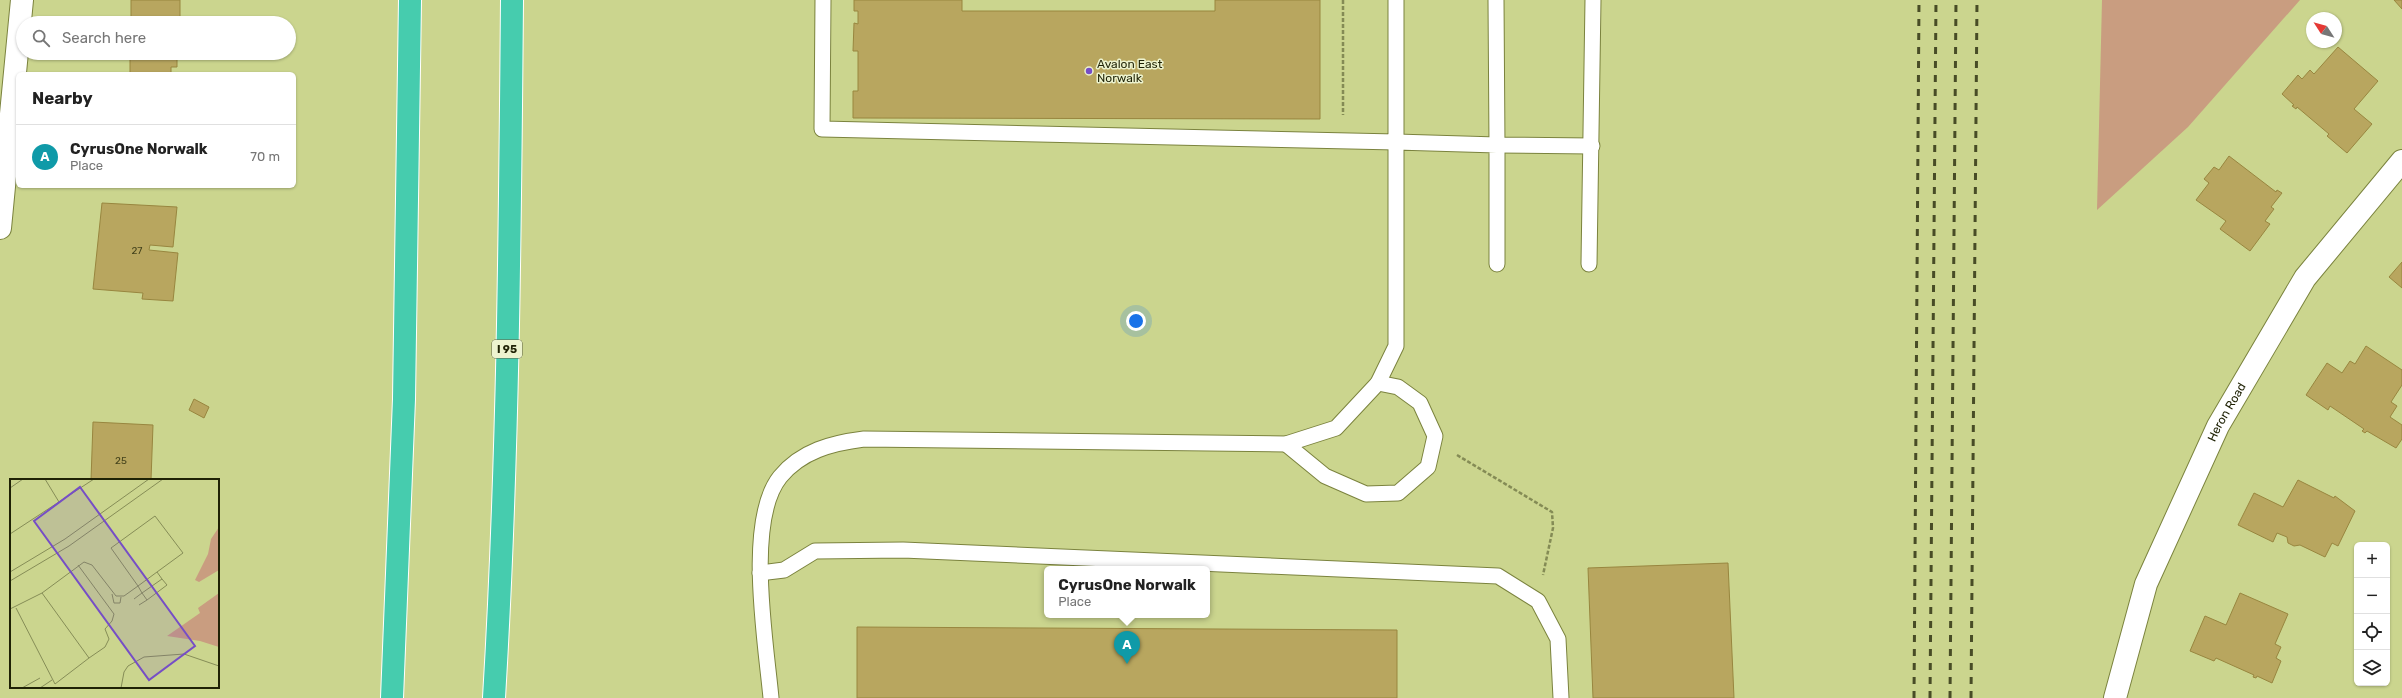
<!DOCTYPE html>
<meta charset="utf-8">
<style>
body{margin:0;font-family:Rubik,sans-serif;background:#f6f6f6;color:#222}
.controls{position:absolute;right:12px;bottom:12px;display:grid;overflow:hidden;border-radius:6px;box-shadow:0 1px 3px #0004}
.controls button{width:36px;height:36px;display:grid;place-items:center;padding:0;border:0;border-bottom:1px solid #e0e0e0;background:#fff;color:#222;font:20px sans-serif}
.compass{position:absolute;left:2306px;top:12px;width:36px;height:36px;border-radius:50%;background:#fff;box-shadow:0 1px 3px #0004;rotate:306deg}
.you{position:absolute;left:1136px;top:321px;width:14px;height:14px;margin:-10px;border:3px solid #fff;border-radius:50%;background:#1a73e8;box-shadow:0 0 0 6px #1a73e833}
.badge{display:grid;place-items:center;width:26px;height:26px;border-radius:50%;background:#764ec6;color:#fff;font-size:13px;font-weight:700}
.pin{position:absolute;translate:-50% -33px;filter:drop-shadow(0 1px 2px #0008)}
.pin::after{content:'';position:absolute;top:21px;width:14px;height:12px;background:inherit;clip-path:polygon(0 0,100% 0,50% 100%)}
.popup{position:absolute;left:1044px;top:566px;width:166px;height:52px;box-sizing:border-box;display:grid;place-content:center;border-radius:6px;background:#fff;filter:drop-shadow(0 1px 3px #0005);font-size:13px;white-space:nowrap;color:#767676}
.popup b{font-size:15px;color:#222}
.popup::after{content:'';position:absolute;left:50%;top:100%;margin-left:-8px;border:8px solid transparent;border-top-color:#fff}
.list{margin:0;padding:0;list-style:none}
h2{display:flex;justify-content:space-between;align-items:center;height:52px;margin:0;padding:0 16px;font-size:17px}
h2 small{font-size:13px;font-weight:400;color:#767676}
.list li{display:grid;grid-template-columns:26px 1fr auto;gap:12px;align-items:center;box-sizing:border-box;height:64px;padding:0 16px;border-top:1px solid #e0e0e0}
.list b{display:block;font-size:15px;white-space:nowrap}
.list p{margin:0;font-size:13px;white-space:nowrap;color:#767676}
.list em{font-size:13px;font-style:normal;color:#767676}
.icon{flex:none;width:22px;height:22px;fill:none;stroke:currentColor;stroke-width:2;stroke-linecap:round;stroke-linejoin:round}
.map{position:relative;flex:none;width:2402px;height:698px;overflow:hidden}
.search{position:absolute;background:#fff;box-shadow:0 1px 3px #0004;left:16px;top:16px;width:280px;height:44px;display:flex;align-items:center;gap:10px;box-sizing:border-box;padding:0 14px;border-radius:22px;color:#767676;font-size:15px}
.panel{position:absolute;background:#fff;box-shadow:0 1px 3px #0004;left:16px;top:72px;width:280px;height:116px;border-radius:6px}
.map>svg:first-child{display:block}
.green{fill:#c99d80}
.building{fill:#b8a65f;stroke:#98863f}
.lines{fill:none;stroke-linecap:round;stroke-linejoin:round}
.lane-casing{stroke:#7b833e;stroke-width:17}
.street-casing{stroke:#7b833e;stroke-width:24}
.highway-casing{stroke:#fff;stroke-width:24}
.path{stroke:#848b55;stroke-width:2.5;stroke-dasharray:4 2;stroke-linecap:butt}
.lane{stroke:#fff;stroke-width:15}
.street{stroke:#fff;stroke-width:22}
.highway{stroke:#46ccae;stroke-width:22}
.rail{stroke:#484c26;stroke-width:3;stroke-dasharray:7 7;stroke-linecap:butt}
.poi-dot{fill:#764ec6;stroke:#edf3cf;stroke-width:1.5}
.labels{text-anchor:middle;stroke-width:3;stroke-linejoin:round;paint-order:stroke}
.number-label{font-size:10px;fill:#45431c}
.shield{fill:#edf3cf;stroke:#5d6142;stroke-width:1}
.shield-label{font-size:11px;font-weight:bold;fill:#1f2205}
.poi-label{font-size:12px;fill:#1f2205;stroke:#edf3cf;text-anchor:start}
.street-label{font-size:12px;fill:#1f2205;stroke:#edf3cf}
.inset-road{fill:none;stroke:#868d57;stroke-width:1}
.view{fill:#764ec6;fill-opacity:0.15;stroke:#764ec6;stroke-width:2}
.inset-edge{fill:none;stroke:#1f2205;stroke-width:2}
</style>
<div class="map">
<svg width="2402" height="698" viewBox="0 0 2402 698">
<rect width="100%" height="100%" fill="#cbd58e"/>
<path class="green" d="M2102,0H2300L2188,127L2097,210Z"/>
<g class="building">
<rect x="131" y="0" width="49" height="23"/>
<path d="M854,0H962V11H1215V0H1320V119L853,118V91H858V51H853L854,23L858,24V11H854Z"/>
<path d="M2394,0H2402V9Z"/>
<path d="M2338,47L2378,81L2354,109L2372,124L2347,153L2327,136L2329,134L2297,107L2296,109L2292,106L2294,105L2282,94L2298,75L2302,79L2310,70L2314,74Z"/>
<path d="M130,53H177V67H171V74H130Z"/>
<path d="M2229,156L2276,192L2277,190L2282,193L2271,207L2274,209L2265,221L2270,224L2250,251L2220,229L2226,221L2196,200L2209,183L2204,179L2214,167L2219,170Z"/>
<path d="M102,203L177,207L173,247L150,245L149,250L178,253L173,301L142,299L143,293L93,289Z"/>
<path d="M2402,262V288L2389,277Z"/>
<path d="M2366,346L2402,370V385L2391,402L2397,406L2390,417L2402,425V439L2396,448L2367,431L2365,433L2362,431L2364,429L2330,406L2328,410L2306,395L2327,363L2342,373L2350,361L2355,364Z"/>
<path d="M194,399L209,407L204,418L189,410Z"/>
<path d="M93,422L153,425L151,480H91Z"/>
<path d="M2298,480L2334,498L2335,496L2355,511L2338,546L2332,543L2325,557L2300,545L2294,546L2288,543L2287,537L2277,533L2273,542L2238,525L2254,493L2283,507Z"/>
<path d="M1728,563L1734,698H1593L1588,568Z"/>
<path d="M2240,593L2288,614L2275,644L2281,647L2276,658L2281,661L2272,683L2257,676L2256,678L2253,677L2254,675L2216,658L2214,661L2190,651L2205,616L2226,625Z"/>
<path d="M857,627L1397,630V698H857Z"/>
</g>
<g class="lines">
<g class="lane-casing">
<g id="lane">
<path d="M823,0L822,129L1396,142V0"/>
<path d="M1496,0L1497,145L1592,146"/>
<path d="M1589,264L1593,0"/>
<path d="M1286,444L1325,476L1366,494L1398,493L1428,467L1435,436L1420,403L1398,387L1378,383"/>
<path d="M760,573L784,570L815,551L903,550L1498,576L1538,601L1558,639L1561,698"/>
<path d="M771,698C766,643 745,521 780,477C801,451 832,443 864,439L1286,444L1336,428L1378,383L1396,346V142L1497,145V264"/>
</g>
</g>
<g class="street-casing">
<g id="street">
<path d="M0,228L22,0"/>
<path id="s1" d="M2115,698L2146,584L2218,426L2305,278L2402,161"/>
</g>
</g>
<g class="highway-casing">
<g id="highway">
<path d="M392,698L404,399L410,0"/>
<path d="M494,698C508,466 510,233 512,0"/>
</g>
</g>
<g class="path">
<path d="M1343,0V115"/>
<path d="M1457,455L1552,512L1553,528L1543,575"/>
</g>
<use href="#lane" class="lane"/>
<use href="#street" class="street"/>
<use href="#highway" class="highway"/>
<g class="rail">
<path d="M1914,698L1919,0"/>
<path d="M1930,698L1936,0"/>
<path d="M1950,698L1956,0"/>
<path d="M1971,698L1977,0"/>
</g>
</g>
<circle class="poi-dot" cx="1089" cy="71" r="4"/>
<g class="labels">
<g class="number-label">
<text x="137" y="254">27</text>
<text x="121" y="464">25</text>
</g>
<rect class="shield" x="492" y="340" width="30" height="18" rx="3"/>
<g class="shield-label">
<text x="507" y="353">I 95</text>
</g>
<g class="poi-label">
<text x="1097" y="68">Avalon East<tspan x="1097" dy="14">Norwalk</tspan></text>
</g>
<g class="street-label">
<text dy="4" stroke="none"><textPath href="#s1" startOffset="308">Heron Road</textPath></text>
</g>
</g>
<g transform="translate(10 479)">
<rect width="209" height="209" fill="#cbd58e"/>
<path d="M209,48V91L189,103L185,101L198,75L201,60ZM209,114V168L190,162L157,157L190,134L188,129Z" fill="#c99d80"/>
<path class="inset-road" d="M35,0L49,23M0,9L13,0M0,55L84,0M0,93L55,60L139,0M147,93L173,74L145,37L101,69L128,107L147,93L152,100M0,102L59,67L153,0M32,114L79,179L95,168L99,160L95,150L102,142L104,135L68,86M102,115L104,124H110L111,118M129,126L137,121L132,114L152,100L157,106L137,121M6,129L45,205L79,179M0,130L32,114L74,83L82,86L106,117H114L128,107L132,114L124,120M12,209L30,199M30,209L42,201M111,209L114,193L118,187L134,178L174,175L209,187"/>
<path class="view" d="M70,8L185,167L139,201L24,42Z"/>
<rect width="209" height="209" class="inset-edge"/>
</g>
</svg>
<div class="controls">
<button>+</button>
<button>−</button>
<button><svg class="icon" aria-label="locate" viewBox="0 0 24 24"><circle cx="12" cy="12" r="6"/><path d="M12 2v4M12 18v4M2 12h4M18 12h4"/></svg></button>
<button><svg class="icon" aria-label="layers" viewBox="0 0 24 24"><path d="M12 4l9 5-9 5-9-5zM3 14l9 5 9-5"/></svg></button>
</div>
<svg class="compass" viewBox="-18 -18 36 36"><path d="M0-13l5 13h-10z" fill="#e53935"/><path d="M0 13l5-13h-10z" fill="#767676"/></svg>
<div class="you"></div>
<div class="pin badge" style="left:1127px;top:664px;background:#0f9aa8">A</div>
<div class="popup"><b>CyrusOne Norwalk</b>Place</div>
<div class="search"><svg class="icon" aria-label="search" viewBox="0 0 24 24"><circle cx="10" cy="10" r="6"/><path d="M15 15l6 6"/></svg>Search here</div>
<section class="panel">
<h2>Nearby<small></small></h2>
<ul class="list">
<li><span class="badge" style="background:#0f9aa8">A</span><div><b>CyrusOne Norwalk</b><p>Place</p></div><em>70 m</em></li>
</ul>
</section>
</div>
